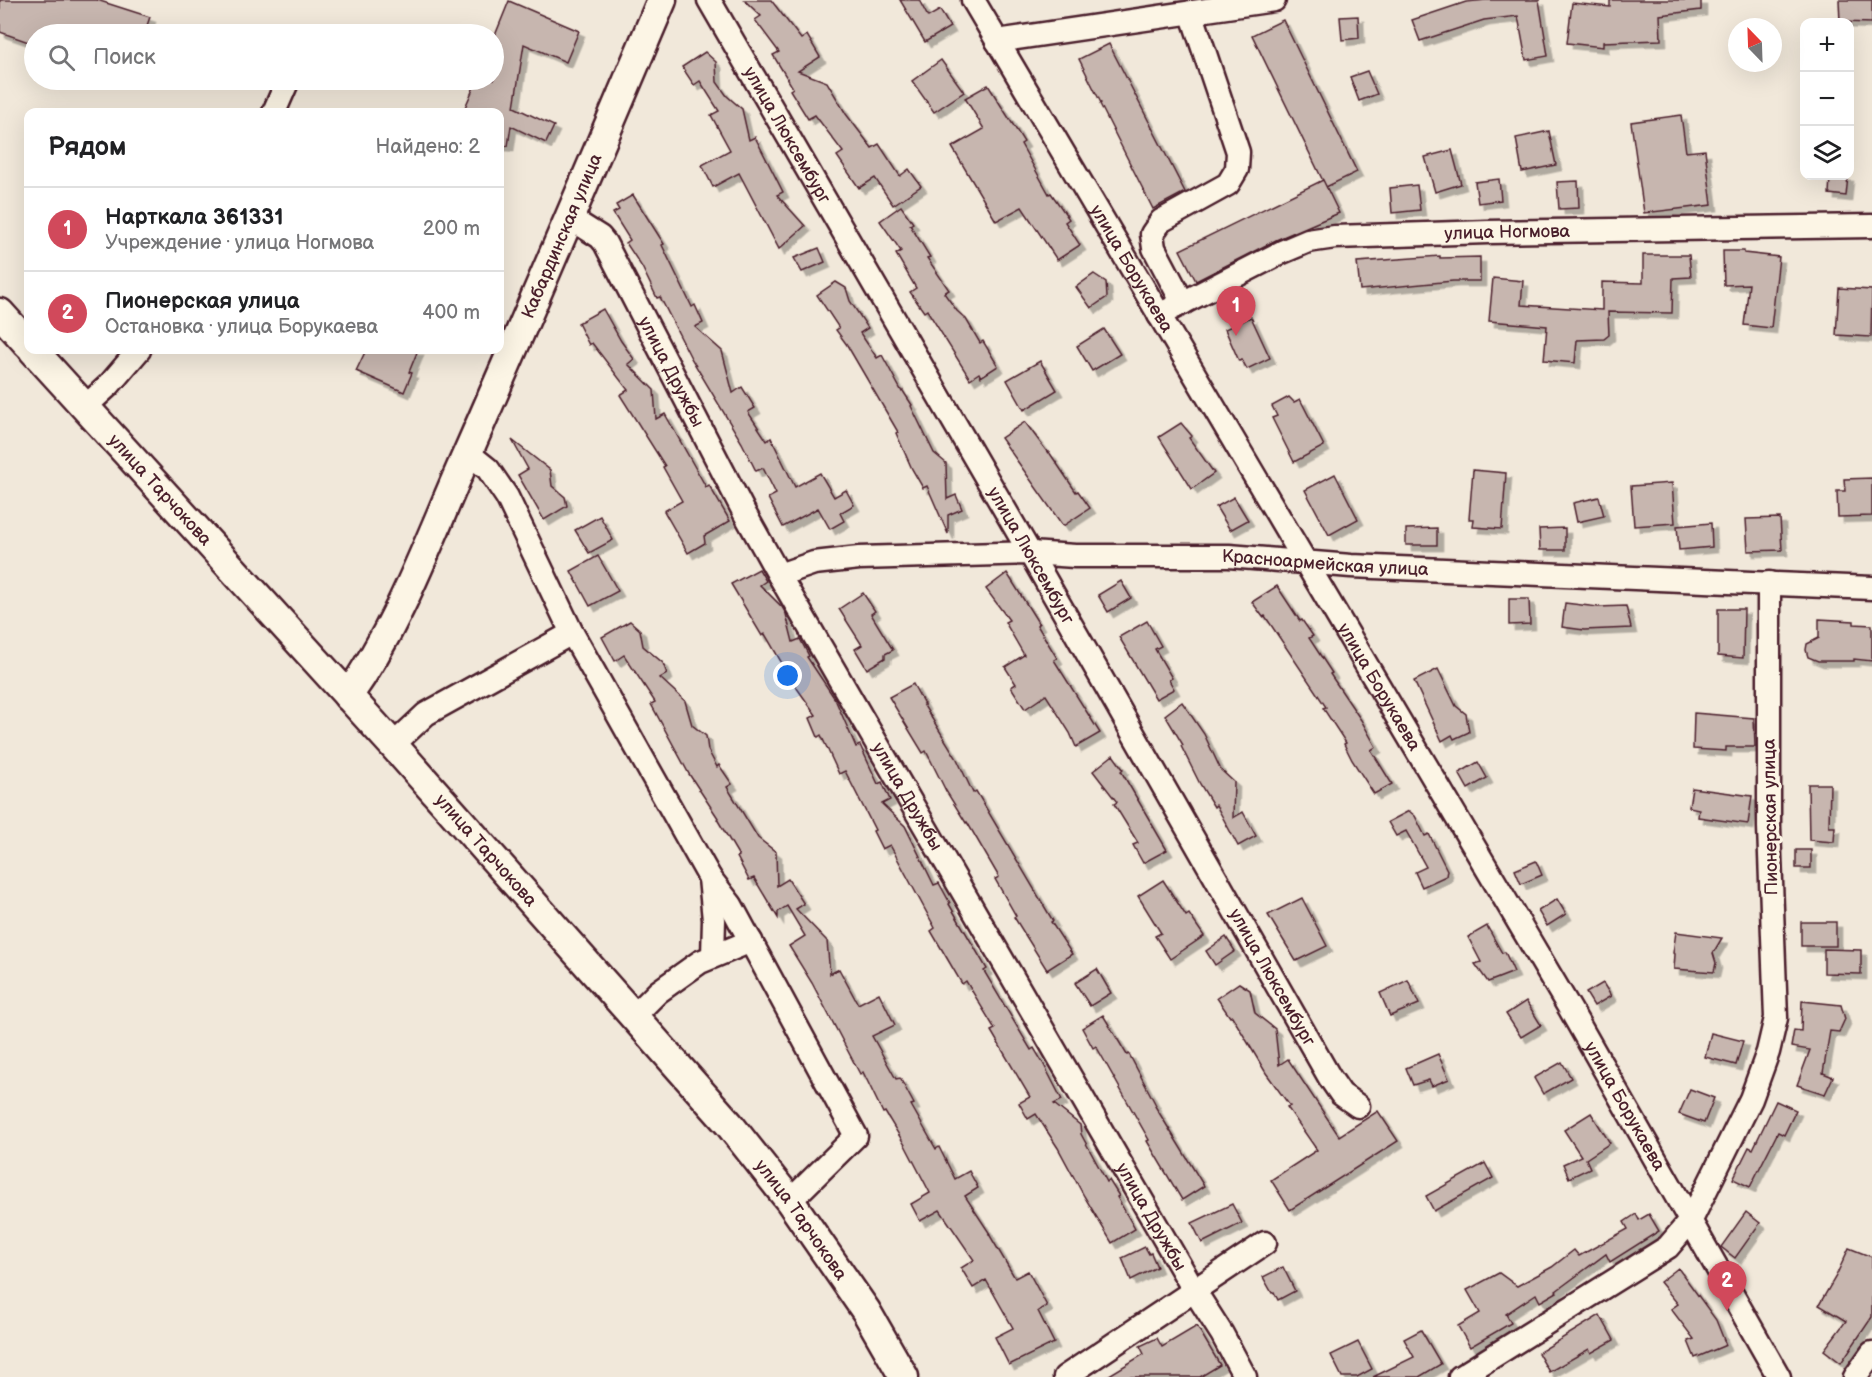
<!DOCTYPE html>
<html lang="ru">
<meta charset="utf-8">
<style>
body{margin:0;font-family:"Balsamiq Sans",sans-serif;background:#f2f2f2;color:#202124}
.controls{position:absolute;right:18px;top:18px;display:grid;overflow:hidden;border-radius:12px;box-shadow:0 6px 24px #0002}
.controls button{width:54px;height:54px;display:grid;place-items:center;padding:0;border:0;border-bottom:2px solid #e0e0e0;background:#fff;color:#202124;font:30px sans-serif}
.compass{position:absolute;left:1728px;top:18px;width:54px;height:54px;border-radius:50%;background:#fff;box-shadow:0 6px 24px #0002;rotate:337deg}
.you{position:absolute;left:788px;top:676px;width:21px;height:21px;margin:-15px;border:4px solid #fff;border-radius:50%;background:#1a73e8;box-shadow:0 0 0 9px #1a73e833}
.badge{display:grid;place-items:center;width:39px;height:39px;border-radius:50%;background:#d1495b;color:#fff;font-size:20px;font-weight:700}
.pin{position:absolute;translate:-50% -50px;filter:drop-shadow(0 2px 3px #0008)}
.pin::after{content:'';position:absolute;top:32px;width:21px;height:18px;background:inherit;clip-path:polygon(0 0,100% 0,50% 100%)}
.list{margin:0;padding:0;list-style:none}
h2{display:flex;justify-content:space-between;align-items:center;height:78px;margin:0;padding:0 24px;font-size:26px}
h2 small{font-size:20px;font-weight:400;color:#757577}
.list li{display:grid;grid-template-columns:39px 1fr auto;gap:18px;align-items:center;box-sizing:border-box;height:84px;padding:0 24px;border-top:2px solid #e0e0e0}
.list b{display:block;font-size:22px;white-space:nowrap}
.list p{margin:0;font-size:20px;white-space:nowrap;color:#757577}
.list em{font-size:20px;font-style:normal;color:#757577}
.icon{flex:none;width:33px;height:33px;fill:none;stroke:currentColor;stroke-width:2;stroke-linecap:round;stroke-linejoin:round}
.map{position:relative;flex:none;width:1872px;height:1377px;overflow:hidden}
.search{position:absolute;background:#fff;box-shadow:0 6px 24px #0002;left:24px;top:24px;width:480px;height:66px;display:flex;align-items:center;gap:15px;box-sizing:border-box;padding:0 21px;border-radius:33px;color:#757577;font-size:22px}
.panel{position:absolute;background:#fff;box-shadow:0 6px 24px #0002;left:24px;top:108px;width:480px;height:246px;border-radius:12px}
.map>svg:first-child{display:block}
.building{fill:#c7b6af;stroke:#4a1f2b;stroke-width:1.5;filter:url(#shadow)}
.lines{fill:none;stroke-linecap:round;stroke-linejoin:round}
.minor-casing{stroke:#4a1f2b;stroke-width:27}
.major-casing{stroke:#4a1f2b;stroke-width:33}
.minor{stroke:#fcf5e5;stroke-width:22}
.major{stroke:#fcf5e5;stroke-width:28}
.labels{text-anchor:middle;stroke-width:6;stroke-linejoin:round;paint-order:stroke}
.street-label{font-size:18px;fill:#4a1f2b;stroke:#fcf5e5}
</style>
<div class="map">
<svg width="1872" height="1377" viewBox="0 0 1872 1377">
<defs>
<filter id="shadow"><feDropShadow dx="5.5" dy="5.5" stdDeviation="0" flood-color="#0004"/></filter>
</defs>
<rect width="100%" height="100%" fill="#f1e8da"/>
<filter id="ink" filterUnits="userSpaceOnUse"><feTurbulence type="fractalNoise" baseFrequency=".0167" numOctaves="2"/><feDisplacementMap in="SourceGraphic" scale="12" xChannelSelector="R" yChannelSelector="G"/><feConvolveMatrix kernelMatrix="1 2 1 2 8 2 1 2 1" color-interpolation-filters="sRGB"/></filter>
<g filter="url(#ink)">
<g class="building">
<path d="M0,0H97L150,17L144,34H34V44L0,32Z"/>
<path d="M744,0H771L801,39L807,35L820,57L798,71L827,82L846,114L872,148L879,144L900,176L909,169L921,186L893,205L875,178L859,188L837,156L843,152L815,115L808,119L790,90L793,88L773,55L779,52L755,20L761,16Z"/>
<path d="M900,0H919L928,17L940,10L950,27L925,42Z"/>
<path d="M1486,0H1539L1548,56L1526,60L1518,16L1484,20L1420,41L1412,20L1466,2Z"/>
<path d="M1610,0H1701V10L1660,15L1661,40L1603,42V47L1567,43L1572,3L1610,7Z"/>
<path d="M1839,0H1872V23L1840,22Z"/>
<path d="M509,1L579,31L566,62L524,44L514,107L554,126L546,143L511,126L508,146L500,145V112H463L477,80H494V38Z"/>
<path d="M1358,16L1359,38L1342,40L1340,17Z"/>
<path d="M1283,20L1357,172L1326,187L1252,35Z"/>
<path d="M1109,44L1185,192L1153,209L1100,104L1101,103L1079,59Z"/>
<path d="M705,52L716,62L717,82L727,96L742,109L749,140L755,137L783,192L777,195L805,226L779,249L739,173L713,187L702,165L730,150L711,115L719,111L700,81L694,85L682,67Z"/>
<path d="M941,60L964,92L934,112L912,81Z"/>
<path d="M1367,71L1377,94L1359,101L1350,77Z"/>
<path d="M988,85L1024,142L1021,144L1049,194L1051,193L1069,219L1065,222L1080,245L1057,260L1022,207L996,221L952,147L984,129L965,98Z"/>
<path d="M1681,115L1686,152L1705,150L1712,205L1644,213L1631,122Z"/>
<path d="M1549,131L1556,165L1522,172L1516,138Z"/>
<path d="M1452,150L1461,184L1435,192L1425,157Z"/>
<path d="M1830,176H1848L1846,196L1829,194Z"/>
<path d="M1499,179L1501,200L1478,203L1475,182Z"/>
<path d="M1323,180L1339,213L1276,240L1196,281L1180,250Z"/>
<path d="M1578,181L1579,208L1559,209L1557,182Z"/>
<path d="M1417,185L1420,210L1392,213L1390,188Z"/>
<path d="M633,195L664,244L662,245L692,307L695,305L703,323L695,327L722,351L733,393L742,387L755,408L748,412L767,441L771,438L795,487L820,473L834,497L846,490L854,505L840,513L844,521L830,529L818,508L783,527L768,498L776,494L763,468L756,471L742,443L691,358L660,297L657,298L642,267L626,243L630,240L613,213L619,210L616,205Z"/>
<path d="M901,206L913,223L910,225L930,257L927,258L949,290L944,293L957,311L966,319L980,343L983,341L998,366L981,377L979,373L970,379L927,310L924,312L910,292L916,288L896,254L901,251L880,221Z"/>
<path d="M819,248L825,262L802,272L794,258Z"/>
<path d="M1723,251H1744V253L1779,257L1771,328L1744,325L1749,284L1724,285Z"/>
<path d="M1643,255H1689L1691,277L1673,278L1672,313L1608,312L1609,335L1604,339L1577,340L1575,363L1544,360L1547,326L1489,321L1493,278L1523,281L1521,305L1602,310V282L1643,283Z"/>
<path d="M1440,256V258L1480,257V281H1453L1360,290L1357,262Z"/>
<path d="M1094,274L1106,282L1107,297L1091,308L1076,287Z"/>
<path d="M836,282L846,288L850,301L868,328L860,333L877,358L882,355L902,392L903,391L912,405L911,406L934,453L946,463L947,499L956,495L962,509L948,515V534L927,486L923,488L912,469L896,433L898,432L847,345L836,330L839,328L817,295Z"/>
<path d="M1839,288L1872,290L1871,337L1836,335Z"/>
<path d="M603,309L621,341L634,359L628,364L654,390L656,419L665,414L706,487L709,485L730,521L704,536L705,543L688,553L664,511L682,501L663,467L665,466L620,395L628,390L592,343L589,345L578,323Z"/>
<path d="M1251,317L1270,358L1247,369L1242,360L1239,361L1225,329Z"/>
<path d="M1104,329L1120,354L1092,371L1077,346Z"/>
<path d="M366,350H418L409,372L412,373L404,392L356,371Z"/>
<path d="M1040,361L1057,390L1024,410L1007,380Z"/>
<path d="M1289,397L1294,402L1300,399L1324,446L1294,462L1272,418L1277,416L1272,406Z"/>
<path d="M1025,422L1048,453L1049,452L1076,492L1078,491L1090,508L1063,526L1001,438Z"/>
<path d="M1181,423L1192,436L1189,438L1214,473L1192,489L1159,437Z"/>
<path d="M512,440L550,470L552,486L565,497L567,506L544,520L518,475L528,469Z"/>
<path d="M1473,470L1506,473L1502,529L1473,527L1474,519H1469Z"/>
<path d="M1335,474L1358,519L1329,535L1305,490Z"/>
<path d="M1872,478V516L1838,517L1837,491H1845L1844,479Z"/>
<path d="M1672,483L1675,523L1634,526L1631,486Z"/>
<path d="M1234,497L1248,520L1230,530L1216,507Z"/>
<path d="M1599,497L1604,516L1577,522L1573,503Z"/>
<path d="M600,516L613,540L589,553L575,530Z"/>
<path d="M1780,518L1782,550L1748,551L1746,519Z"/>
<path d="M1711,523L1712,547L1679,550L1677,526Z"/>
<path d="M1437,528V545H1406V529Z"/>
<path d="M1565,528V550H1540L1539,529Z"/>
<path d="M598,556L618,591L590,606L571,571Z"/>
<path d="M759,569L766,581L760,585L782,607L786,614L793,642L800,639L809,656L807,657L835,699L856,747L860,745L878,784L882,782L890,800L882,804L905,826L934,885L939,883L950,903L949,904L987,969L984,971L1031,1050L1034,1048L1043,1063L1062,1100L1054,1104L1080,1125L1081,1134L1107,1182L1109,1180L1119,1196L1117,1197L1135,1229L1112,1243L1084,1196L1058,1148L1036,1114L1028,1119L1019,1103L1030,1097L991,1031L995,1029L966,981L962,984L948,960L931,931L935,928L890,845L882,849L873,831L875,830L845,771L839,774L821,735L818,737L810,718L816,715L794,684L765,634L762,636L731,584Z"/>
<path d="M1007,573L1039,624L1037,625L1057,658L1054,660L1100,733L1076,747L1070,733L1046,695L1025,709L1011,687L1016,684L1005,667L1024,655L1005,622L1009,620L986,589Z"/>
<path d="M1121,581L1131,598L1108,612L1098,595Z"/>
<path d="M1277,586L1300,621L1302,620L1313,636L1309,638L1332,673L1330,674L1361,720L1376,747L1371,750L1392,784L1374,794L1352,760L1344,744L1346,743L1323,708L1326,707L1265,616L1263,617L1252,602Z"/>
<path d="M863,593L875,611L871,614L893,650L885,654V658L867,669L855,649L862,645L839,609Z"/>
<path d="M1509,599H1529L1530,624L1509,625Z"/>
<path d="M1565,603L1598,607L1626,606L1631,628L1584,630L1562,627Z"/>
<path d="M1718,609H1744L1743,658L1718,656Z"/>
<path d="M1819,619L1854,621V624L1872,625V661L1854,659V661H1818L1808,657L1806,650L1807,644L1819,638Z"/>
<path d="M630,621L640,630L643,646L663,663L667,674L660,678L685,701L692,725L706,736L708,750L717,767L719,765L732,784L727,787L758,838L776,852L777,886L788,879L804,904L796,909L827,941L830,974L839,969L858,1004L879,993L895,1025L872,1036L896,1079L900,1078L914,1104L911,1105L936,1149L939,1147L955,1179L969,1171L978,1188L965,1196L990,1234H989L1015,1278L1028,1271L1047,1306L1038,1311L1054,1343L1009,1365L995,1337L1013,1328L986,1280L973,1288L961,1268L974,1260L940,1210L920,1221L911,1204L930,1193L905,1145L885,1112L883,1113L863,1072L860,1074L812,983L789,946L805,936L787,906L778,912V918L754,878L749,880L737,857L739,856L717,819L718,818L689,774L651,704L655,702L624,655L615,661L602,637Z"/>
<path d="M1147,621L1161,646L1155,649L1172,678L1169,680L1174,689L1156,699L1119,637Z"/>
<path d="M1438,669L1456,706L1466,714L1469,732L1454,739L1452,735L1442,741L1414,681Z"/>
<path d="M913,684L924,704H923L957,759L973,793L976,791L1053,921L1051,922L1072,954L1047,970L1014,917L1016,916L995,879L999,877L967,822L966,823L946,791L926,751L923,753L889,697Z"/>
<path d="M1182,702L1204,734L1221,770L1234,782L1233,818L1243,812L1256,836L1238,846L1216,805L1214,807L1200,784L1181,746L1183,745L1165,715Z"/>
<path d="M1694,713L1754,718L1755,747H1726V751L1693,749Z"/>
<path d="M1113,755L1123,769L1121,771L1167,850L1143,863L1133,845L1138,843L1114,804L1117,802L1093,771Z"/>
<path d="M1478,762L1487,778L1468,789L1459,773Z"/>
<path d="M1808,784H1830L1829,827H1835L1834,842L1809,840Z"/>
<path d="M1692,788L1752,796L1748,824L1698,817L1699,809L1689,807Z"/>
<path d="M1409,811L1415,816L1425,836L1429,834L1447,870L1446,876L1422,887L1415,872L1426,867L1406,831L1396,836L1388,822Z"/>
<rect x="1796" y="850" width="15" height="18"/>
<path d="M1536,861L1542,875L1521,884L1515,870Z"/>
<path d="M1163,880L1186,916L1189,914L1204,936L1170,959L1155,936L1161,933L1138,896Z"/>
<path d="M1302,898L1327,946L1296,961L1268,915Z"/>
<path d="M1557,899L1566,914L1547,926L1538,911Z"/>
<rect x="1801" y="922" width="35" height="24"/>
<path d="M1487,926L1502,953L1505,952L1514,972L1488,982L1475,964L1481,962L1468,937Z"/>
<path d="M1676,932L1722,938L1713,953L1716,963L1714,972L1674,969L1675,954L1673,953Z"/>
<path d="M1226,937L1235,951L1215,965L1206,951Z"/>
<path d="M1824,949L1861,950V974L1824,973Z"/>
<path d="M1097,969L1111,993L1090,1006L1075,983Z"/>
<path d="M1408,980L1419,1004L1390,1016L1380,993Z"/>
<path d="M1239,983L1250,990L1255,1013L1275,1029L1279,1065L1288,1059L1339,1136L1378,1111L1398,1141L1290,1210L1271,1180L1317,1150L1287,1107L1290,1106L1266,1073L1232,1016L1230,1017L1217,998Z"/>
<path d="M1603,983L1611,996L1594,1006L1586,993Z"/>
<path d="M1526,1001L1541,1025L1521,1037L1506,1014Z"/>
<path d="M1802,1001L1841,1005L1845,1019L1839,1032L1830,1031L1823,1073L1833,1077L1825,1094L1797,1085L1810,1050L1791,1047L1794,1030L1801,1031Z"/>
<path d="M1103,1015L1127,1055L1129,1054L1156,1105L1155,1106L1204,1186L1182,1200L1147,1141L1149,1140L1096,1046L1093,1048L1082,1028Z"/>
<path d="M1711,1033L1743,1041L1736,1065L1705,1057Z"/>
<path d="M1438,1054L1449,1079L1432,1086L1429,1080L1413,1085L1406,1068Z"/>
<path d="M1562,1062L1571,1078L1543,1094L1534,1078Z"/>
<path d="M1690,1089L1714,1098L1704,1123L1679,1114Z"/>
<path d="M1776,1101L1796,1110L1784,1135L1778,1132L1750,1187L1733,1179L1749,1147L1753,1149Z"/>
<path d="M1591,1113L1610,1143L1586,1159L1590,1168L1569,1178L1563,1164L1581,1156L1564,1130Z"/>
<path d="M1485,1163L1493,1178L1434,1211L1426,1196Z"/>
<path d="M1232,1204L1242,1223L1202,1243L1192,1223Z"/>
<path d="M1746,1212L1760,1223L1735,1258L1721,1247Z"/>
<path d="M1636,1214L1639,1220L1649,1214L1659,1231L1610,1262L1606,1254L1556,1291L1557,1292L1540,1302L1536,1294L1506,1314L1511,1323L1470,1347L1458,1326L1480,1313L1467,1290L1499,1273L1517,1286L1552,1267L1574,1250L1579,1256L1628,1229L1624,1222Z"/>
<path d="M1145,1247L1149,1254L1151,1253L1157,1267L1131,1280L1122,1258Z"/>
<path d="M1849,1248L1872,1257V1317L1841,1363L1824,1350L1846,1321L1819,1305L1836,1276Z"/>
<path d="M1283,1267L1295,1291L1278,1300L1274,1292L1272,1293L1263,1277Z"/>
<path d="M1678,1268L1716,1320L1726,1345L1695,1358L1688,1341L1694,1339L1671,1309L1678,1304L1660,1282Z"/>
<path d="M1600,1315L1614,1340L1591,1353L1589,1349L1549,1372L1538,1353Z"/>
<path d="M1197,1326L1220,1365L1200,1377H1106L1144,1354L1140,1346L1157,1338L1162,1347Z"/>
<path d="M1421,1330L1441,1364L1419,1377H1373L1414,1357L1404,1339Z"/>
<path d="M1358,1342L1372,1369L1357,1377H1342L1331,1355Z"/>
</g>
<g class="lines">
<g class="minor-casing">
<g id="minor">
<path id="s1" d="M709,0L1030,553L1330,1078L1341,1094L1358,1106"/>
<path id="s2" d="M973,0L1570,1009L1779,1377"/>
<path d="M997,41L1274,0"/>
<path d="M274,112L288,80"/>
<path id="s3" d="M570,218L600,237L605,243L745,514L779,575L1194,1290L1222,1334L1245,1377"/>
<path d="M1183,303L1154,248L1152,234L1161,221L1228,184L1237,169L1238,152L1191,12"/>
<path id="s4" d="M1159,315L1282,252L1308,241L1335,237L1488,232L1872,226"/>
<path d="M85,407L109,385L139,350"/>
<path d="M468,453L488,469L507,497L572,633L710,878L731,905L856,1136L790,1201"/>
<path id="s5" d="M779,575L814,563L859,558L1030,553L1075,556H1229L1351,566L1872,588"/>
<path d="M393,745L426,714L572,633"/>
<path d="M710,878L714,920L713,956"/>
<path d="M633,1017L658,992L700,962L751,941"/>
<path d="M1065,1377L1265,1243"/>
<path d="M1460,1377L1668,1247L1691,1220L1751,1099L1768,1052L1776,1018L1769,827V583"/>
<path d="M1855,1377L1872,1353"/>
</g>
</g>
<g class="major-casing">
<g id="major">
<path d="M0,313L28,344"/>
<path id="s6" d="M33,350L393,745L729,1124L790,1201L866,1311L904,1377"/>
<path id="s7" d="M348,696C401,622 431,534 468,452C534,302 598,151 662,0"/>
</g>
</g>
<use href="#minor" class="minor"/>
<use href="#major" class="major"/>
</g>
</g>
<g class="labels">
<g class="street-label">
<text dy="6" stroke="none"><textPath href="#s1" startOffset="156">улица Люксембург</textPath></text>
<text dy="6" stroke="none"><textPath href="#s4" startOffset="366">улица Ногмова</textPath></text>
<text dy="6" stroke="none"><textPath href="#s7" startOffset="508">Кабардинская улица</textPath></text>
<text dy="6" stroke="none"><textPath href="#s2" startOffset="312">улица Борукаева</textPath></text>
<text dy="6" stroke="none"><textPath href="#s3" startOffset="188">улица Дружбы</textPath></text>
<text dy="6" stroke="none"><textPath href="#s6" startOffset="189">улица Тарчокова</textPath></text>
<text dy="6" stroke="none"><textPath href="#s1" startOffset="642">улица Люксембург</textPath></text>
<text dy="6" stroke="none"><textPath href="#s5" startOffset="549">Красноармейская улица</textPath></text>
<text dy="6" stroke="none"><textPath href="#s2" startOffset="798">улица Борукаева</textPath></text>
<text dy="6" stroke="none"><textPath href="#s3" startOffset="674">улица Дружбы</textPath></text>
<text transform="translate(1770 817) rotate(-91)" y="6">Пионерская улица</text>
<text dy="6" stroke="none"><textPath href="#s6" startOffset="675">улица Тарчокова</textPath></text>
<text dy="6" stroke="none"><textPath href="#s1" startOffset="1128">улица Люксембург</textPath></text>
<text dy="6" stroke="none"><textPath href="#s2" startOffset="1284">улица Борукаева</textPath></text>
<text dy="6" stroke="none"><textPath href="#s3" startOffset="1160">улица Дружбы</textPath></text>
<text dy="6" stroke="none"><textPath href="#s6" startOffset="1161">улица Тарчокова</textPath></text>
</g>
</g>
</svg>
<div class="controls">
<button>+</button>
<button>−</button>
<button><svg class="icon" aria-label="layers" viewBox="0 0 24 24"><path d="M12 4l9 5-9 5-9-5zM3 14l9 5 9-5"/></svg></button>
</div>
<svg class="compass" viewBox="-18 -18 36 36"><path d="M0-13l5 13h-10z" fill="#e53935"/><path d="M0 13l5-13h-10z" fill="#757577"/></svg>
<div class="you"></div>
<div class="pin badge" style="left:1236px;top:336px">1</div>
<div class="pin badge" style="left:1727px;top:1311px">2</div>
<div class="search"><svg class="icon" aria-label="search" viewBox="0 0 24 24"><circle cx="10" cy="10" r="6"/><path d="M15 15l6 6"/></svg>Поиск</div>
<section class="panel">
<h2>Рядом<small>Найдено: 2</small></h2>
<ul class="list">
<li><span class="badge">1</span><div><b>Нарткала 361331</b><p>Учреждение · улица Ногмова</p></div><em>200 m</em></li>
<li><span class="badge">2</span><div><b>Пионерская улица</b><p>Остановка · улица Борукаева</p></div><em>400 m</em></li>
</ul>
</section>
</div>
